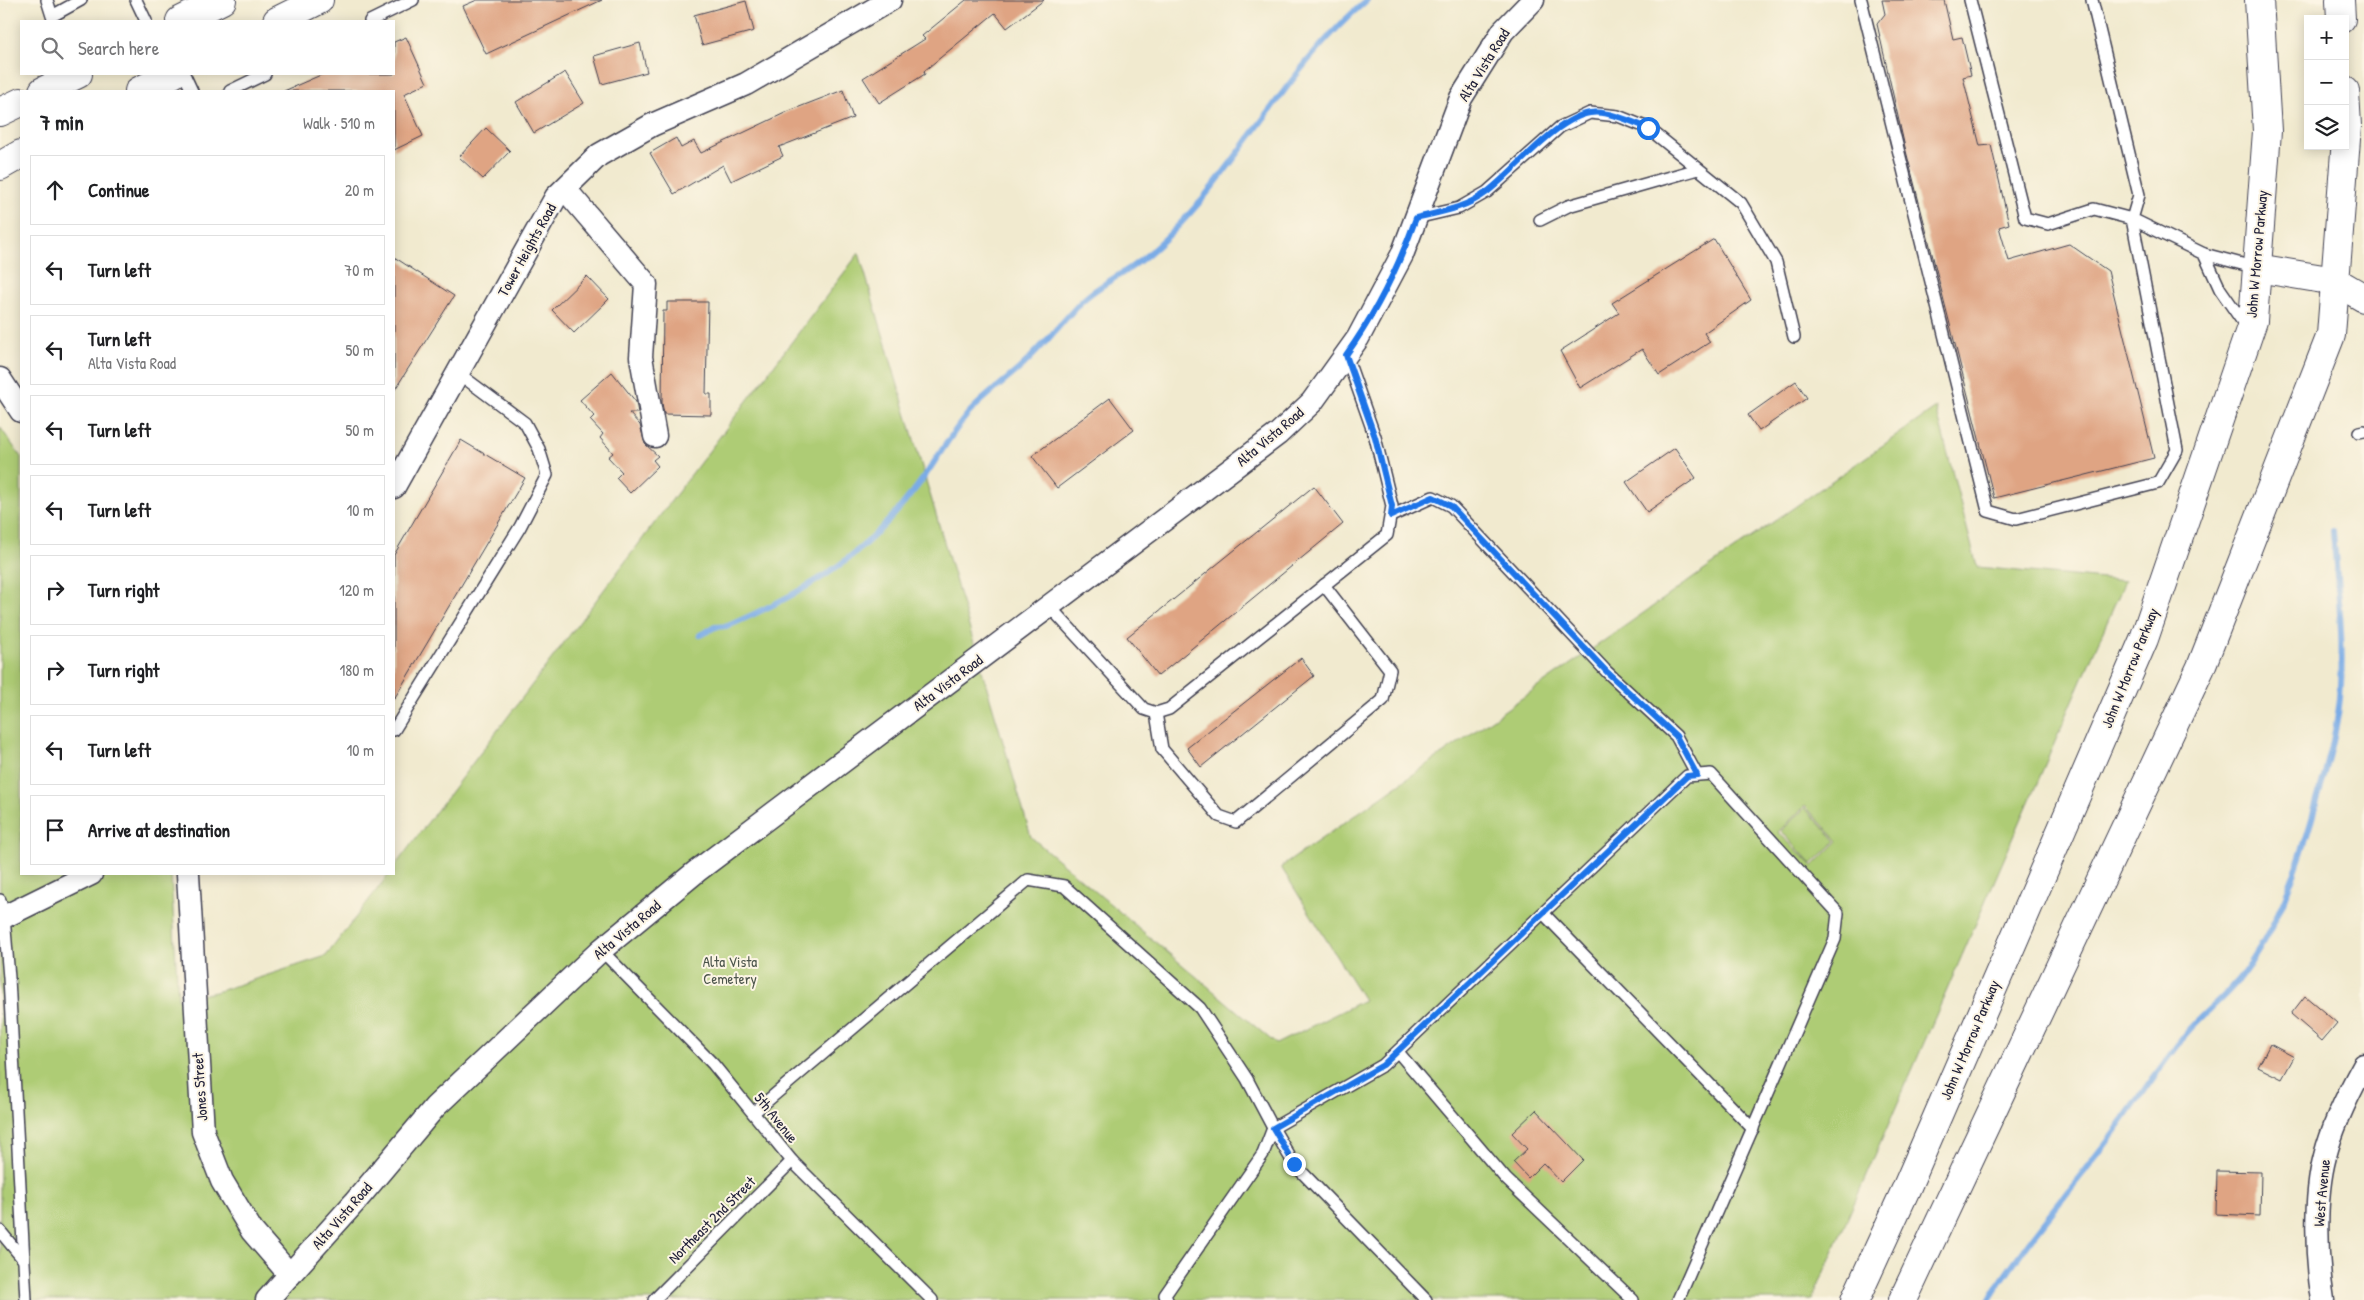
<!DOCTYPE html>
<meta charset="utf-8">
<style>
body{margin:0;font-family:"Patrick Hand",sans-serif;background:#f6f6f6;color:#202124}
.controls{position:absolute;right:15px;top:15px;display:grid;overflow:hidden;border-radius:0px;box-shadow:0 2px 12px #0003}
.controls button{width:45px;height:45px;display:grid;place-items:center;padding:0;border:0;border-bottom:1px solid #e0e0e0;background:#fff;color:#202124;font:25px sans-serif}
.stop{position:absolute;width:15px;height:15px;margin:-11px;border:4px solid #1a73e8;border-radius:50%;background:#fff}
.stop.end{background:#1a73e8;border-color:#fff;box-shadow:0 1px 5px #0008}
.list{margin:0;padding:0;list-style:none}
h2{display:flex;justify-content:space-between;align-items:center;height:65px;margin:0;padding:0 20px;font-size:21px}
h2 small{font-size:16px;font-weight:400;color:#757577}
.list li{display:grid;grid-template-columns:32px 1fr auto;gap:15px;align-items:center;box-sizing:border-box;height:70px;margin:0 10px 10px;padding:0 10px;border:1px solid #e0e0e0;border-radius:0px}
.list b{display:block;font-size:19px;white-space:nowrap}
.list p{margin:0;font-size:16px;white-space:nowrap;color:#757577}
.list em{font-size:16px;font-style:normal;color:#757577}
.icon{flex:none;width:28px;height:28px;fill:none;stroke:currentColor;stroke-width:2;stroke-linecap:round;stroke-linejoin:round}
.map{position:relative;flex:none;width:2364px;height:1300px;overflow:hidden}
.search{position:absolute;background:#fff;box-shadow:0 2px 12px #0003;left:20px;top:20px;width:375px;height:55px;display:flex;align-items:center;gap:12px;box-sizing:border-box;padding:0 18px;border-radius:0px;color:#757577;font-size:19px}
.panel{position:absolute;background:#fff;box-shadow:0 2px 12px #0003;left:20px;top:90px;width:375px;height:785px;border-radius:0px}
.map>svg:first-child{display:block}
.green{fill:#aecc74;stroke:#687758;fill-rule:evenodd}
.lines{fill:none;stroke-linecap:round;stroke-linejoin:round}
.stream{stroke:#7aace6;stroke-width:6}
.building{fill:#dfa483}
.lane-casing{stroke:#414051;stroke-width:14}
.street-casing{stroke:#414051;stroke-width:25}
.secondary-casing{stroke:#414051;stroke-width:30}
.primary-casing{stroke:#414051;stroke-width:30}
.lane{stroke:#fff;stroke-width:11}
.street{stroke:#fff;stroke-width:22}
.secondary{stroke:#fff;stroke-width:28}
.primary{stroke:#fff;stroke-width:28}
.route{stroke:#1a73e8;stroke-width:6}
.labels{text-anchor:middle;stroke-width:4;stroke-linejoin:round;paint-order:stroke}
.street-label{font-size:15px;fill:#22223b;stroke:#fcf5e5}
.park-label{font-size:15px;fill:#4c554c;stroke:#fcf5e5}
</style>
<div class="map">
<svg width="2364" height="1300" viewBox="0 0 2364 1300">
<rect width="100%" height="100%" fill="#fcf5e5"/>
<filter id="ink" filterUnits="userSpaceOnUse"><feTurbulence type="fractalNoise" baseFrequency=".02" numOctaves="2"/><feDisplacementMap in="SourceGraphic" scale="10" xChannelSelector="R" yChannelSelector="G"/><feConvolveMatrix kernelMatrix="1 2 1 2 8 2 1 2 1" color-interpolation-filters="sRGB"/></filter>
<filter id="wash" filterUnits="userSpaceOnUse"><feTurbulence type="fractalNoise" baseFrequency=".0096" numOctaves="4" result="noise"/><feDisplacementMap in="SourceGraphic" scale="20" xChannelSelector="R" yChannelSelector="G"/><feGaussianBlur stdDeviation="1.12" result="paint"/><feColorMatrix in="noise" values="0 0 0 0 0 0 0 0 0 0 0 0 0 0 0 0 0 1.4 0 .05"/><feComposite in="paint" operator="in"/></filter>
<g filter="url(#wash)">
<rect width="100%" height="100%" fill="#f1eacf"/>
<g class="green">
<path d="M859,253L1031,837L1276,1044L1364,1000L1281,867L1936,408L1977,567L2125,581L1812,1300H0V427L21,457V874H171L178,999L216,992L326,956L389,874H394V867ZM1805,806L1838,841L1813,866L1778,832Z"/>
<path d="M1805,808L1836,841L1812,864L1781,831Z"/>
</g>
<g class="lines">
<g class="stream">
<path d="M700,635L715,627L728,626C809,590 861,560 916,488C935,464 948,437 968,414C983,397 1002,384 1019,369C1042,348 1060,324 1081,302C1096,287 1116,278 1133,266C1158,248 1179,226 1199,203C1256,136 1299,57 1367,0"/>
<path d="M1989,1300C2023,1245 2066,1196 2105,1145C2133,1109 2157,1070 2185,1035C2202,1014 2224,999 2240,978C2280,925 2301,859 2318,797C2329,760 2339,723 2341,685C2344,634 2337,582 2333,531"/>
</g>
</g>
<g id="blocks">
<g class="building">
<path d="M477,0H602L486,54L463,6Z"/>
<path d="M966,0H1044L1007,28L995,13L924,71L925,74L879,103L863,78L925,39L922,36Z"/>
<path d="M1882,0H1944L1953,39L1962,37L1971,75L1963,77L1980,146L1991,145L2009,224L1999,227L2009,261L2069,244L2108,271L2154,458L1994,498L1904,143L1877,24L1885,14Z"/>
<path d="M746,1L754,31L702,45L694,15Z"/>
<path d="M406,37L427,83L404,94L423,136L394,150V91H284L323,74H394V42Z"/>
<path d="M640,43L647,72L602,84L594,56Z"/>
<path d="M565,72L584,103L534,133L516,102Z"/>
<path d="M843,90L853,118L779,147L783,156L731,181L723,165L674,194L650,153L676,138L681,148L694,141L701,153L789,111Z"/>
<path d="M486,128L510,151L483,179L459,157Z"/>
<path d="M1714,239L1751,300L1704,333L1710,342L1659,375L1642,349L1580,388L1560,351L1619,313L1612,303Z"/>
<path d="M394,257L454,296L394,391Z"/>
<path d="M587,276L609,299L574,333L552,310Z"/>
<path d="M667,302H708L706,394H711V415L664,414L662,403L663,311H667Z"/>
<path d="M612,372L636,402L638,413H629L640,425L645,444L658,456L653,460L658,466L630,493L616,478L622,472L608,457L613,453L600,438L603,434L590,420L594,416L580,400Z"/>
<path d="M1796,381L1807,398L1759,431L1748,415Z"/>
<path d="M1110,398L1134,430L1057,488L1032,456Z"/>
<path d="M461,440L525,478L394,699V555Z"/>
<path d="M1675,448L1696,478L1647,512L1626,482Z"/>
<path d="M1314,486L1343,524L1158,676L1127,637Z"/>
<path d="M1301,658L1314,676L1201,767L1187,748Z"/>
<path d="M2305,996L2337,1023L2322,1041L2291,1014Z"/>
<path d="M2270,1044L2294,1057L2282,1079L2258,1067Z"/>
<path d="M1536,1110L1583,1160L1561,1182L1543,1163L1528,1178L1513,1162L1527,1149L1512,1133Z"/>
<path d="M2217,1171L2261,1172L2260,1216L2216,1214Z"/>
</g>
</g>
</g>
<g filter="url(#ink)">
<use href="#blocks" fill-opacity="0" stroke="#414051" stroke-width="1"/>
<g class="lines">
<g class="lane-casing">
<g id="lane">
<path d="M47,0L52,16L81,0"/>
<path d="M136,0L146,21"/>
<path d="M1861,0L1988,511L2016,519L2158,483L2177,450L2132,219L2094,209L2048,224L2025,218L1970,0"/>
<path d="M2092,0L2139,195L2132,219L2204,254L2257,268"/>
<path d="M370,21L413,0"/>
<path d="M184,74L192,91"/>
<path d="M230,91L265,74"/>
<path d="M1416,218L1459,208L1487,192L1560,127L1590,113L1618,116L1648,128L1741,203L1776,262L1794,337"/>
<path d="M1540,220L1568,206L1698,169"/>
<path d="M2204,254L2220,289L2247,328"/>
<path d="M2359,432L2364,431"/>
<path d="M1391,516L1433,497L1451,506L1607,672L1676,736L1697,775"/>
<path d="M1050,607L1144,709L1156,713L1169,709L1387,535L1392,506L1375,437L1346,355"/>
<path d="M1156,713L1162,749L1219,816L1236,822L1383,700L1390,670L1324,585"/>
<path d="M394,730L520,527L547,475L539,449L525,423L458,373"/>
<path d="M0,900L4,917L9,978L26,1300"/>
<path d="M1544,914L1753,1129"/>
<path d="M601,950L713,1064L792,1161L932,1300"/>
<path d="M1398,1052L1506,1179L1633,1300"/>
<path d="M753,1113L1028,880L1064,886L1200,1008L1247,1079L1273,1128L1383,1065L1687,776L1711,774L1838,913L1835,939L1678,1300"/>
<path d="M1273,1128L1294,1164L1426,1300"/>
<path d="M0,1231L23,1259"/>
<path d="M654,1300L792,1161"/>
<path d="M1167,1300L1165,1295L1263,1154L1273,1128"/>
</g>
</g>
<g class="street-casing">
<g id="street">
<path d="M565,189L646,284L641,357L655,436"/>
<path d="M0,379L21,411"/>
<path d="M394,487L556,197L599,155L652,125L746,84L890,0"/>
<path d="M188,874L203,1132L222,1181L252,1231L290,1275"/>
<path d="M4,917L91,874"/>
<path d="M267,1300L355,1202L435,1107L601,950L697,871L1278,434L1312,402L1358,338L1402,255L1461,98L1503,31L1533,0"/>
<path d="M2323,1300C2316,1258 2314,1197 2325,1156C2333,1124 2348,1094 2364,1065"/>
</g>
</g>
<g class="secondary-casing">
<g id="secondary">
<path d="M180,21L222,0"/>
<path d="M277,21L319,0"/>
<path d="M43,91L78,74"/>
<path d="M139,91L173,74"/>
<path d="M0,112L21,102"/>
<path d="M0,166L21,154"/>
<path d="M2257,268L2335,281L2364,298"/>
</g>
</g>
<g class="primary-casing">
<g id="primary">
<path d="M2340,0L2341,19"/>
<path d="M1855,1300L1906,1189L2144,639L2253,321L2267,131L2259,0"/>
<path d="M1903,1300L2201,667L2331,335L2347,126L2345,91"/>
</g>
</g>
<use href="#lane" class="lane"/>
<use href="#street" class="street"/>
<use href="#secondary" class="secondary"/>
<use href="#primary" class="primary"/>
</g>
</g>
<g class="lines" filter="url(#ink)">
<path class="route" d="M1294,1164L1273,1128L1383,1065L1687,776L1697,775L1676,736L1607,672L1451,506L1433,497L1391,516L1392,506L1375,437L1346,355C1376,313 1399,266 1416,218C1441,212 1466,208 1487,192C1515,171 1555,119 1590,113C1607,110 1633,122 1648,128"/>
</g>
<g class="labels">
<g class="street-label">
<text transform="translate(1484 65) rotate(-58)" y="5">Alta Vista Road</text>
<text transform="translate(527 250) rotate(-61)" y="5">Tower Heights Road</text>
<text transform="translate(2257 254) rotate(-85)" y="5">John W Morrow Parkway</text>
<text transform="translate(1270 437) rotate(-40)" y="5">Alta Vista Road</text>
<text transform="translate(2130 668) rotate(-68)" y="5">John W Morrow Parkway</text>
<text transform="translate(948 683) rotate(-37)" y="5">Alta Vista Road</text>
<text transform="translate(627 930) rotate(-40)" y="5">Alta Vista Road</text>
<text transform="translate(1970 1040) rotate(-67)" y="5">John W Morrow Parkway</text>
<text transform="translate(200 1087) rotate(-94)" y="5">Jones Street</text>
<text transform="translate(776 1118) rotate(51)" y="5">5th Avenue</text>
<text transform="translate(2322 1193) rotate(-85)" y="5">West Avenue</text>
<text transform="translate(342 1216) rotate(-49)" y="5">Alta Vista Road</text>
<text transform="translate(712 1220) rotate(-45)" y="5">Northeast 2nd Street</text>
</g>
<g class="park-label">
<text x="730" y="967">Alta Vista<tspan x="730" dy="17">Cemetery</tspan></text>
</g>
</g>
</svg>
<div class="controls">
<button>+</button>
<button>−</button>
<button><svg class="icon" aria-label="layers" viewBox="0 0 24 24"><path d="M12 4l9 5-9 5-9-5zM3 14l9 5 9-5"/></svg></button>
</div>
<div class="stop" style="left:1648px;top:128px"></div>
<div class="stop end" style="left:1294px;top:1164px"></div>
<div class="search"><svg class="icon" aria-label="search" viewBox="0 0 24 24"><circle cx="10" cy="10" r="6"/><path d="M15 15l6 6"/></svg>Search here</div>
<section class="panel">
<h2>7 min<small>Walk · 510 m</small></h2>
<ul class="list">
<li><svg class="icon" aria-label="ahead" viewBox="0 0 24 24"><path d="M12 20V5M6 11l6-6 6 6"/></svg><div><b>Continue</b></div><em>20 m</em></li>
<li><svg class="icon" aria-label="left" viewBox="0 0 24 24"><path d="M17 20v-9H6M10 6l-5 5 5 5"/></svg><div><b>Turn left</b></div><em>70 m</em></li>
<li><svg class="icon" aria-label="left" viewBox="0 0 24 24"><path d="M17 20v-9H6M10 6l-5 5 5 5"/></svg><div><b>Turn left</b><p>Alta Vista Road</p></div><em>50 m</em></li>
<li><svg class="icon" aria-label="left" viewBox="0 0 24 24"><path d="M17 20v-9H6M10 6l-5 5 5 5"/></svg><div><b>Turn left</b></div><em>50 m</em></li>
<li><svg class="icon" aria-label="left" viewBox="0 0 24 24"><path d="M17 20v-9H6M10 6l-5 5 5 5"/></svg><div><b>Turn left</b></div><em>10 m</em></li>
<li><svg class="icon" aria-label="right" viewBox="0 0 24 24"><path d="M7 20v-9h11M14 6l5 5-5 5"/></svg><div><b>Turn right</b></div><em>120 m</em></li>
<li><svg class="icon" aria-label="right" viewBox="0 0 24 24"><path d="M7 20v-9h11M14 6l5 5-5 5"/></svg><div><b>Turn right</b></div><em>180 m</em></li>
<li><svg class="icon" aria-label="left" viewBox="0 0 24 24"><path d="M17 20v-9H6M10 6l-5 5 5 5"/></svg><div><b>Turn left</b></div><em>10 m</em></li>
<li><svg class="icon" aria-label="arrive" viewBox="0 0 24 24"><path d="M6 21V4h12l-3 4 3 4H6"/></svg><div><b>Arrive at destination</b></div></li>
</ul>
</section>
</div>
